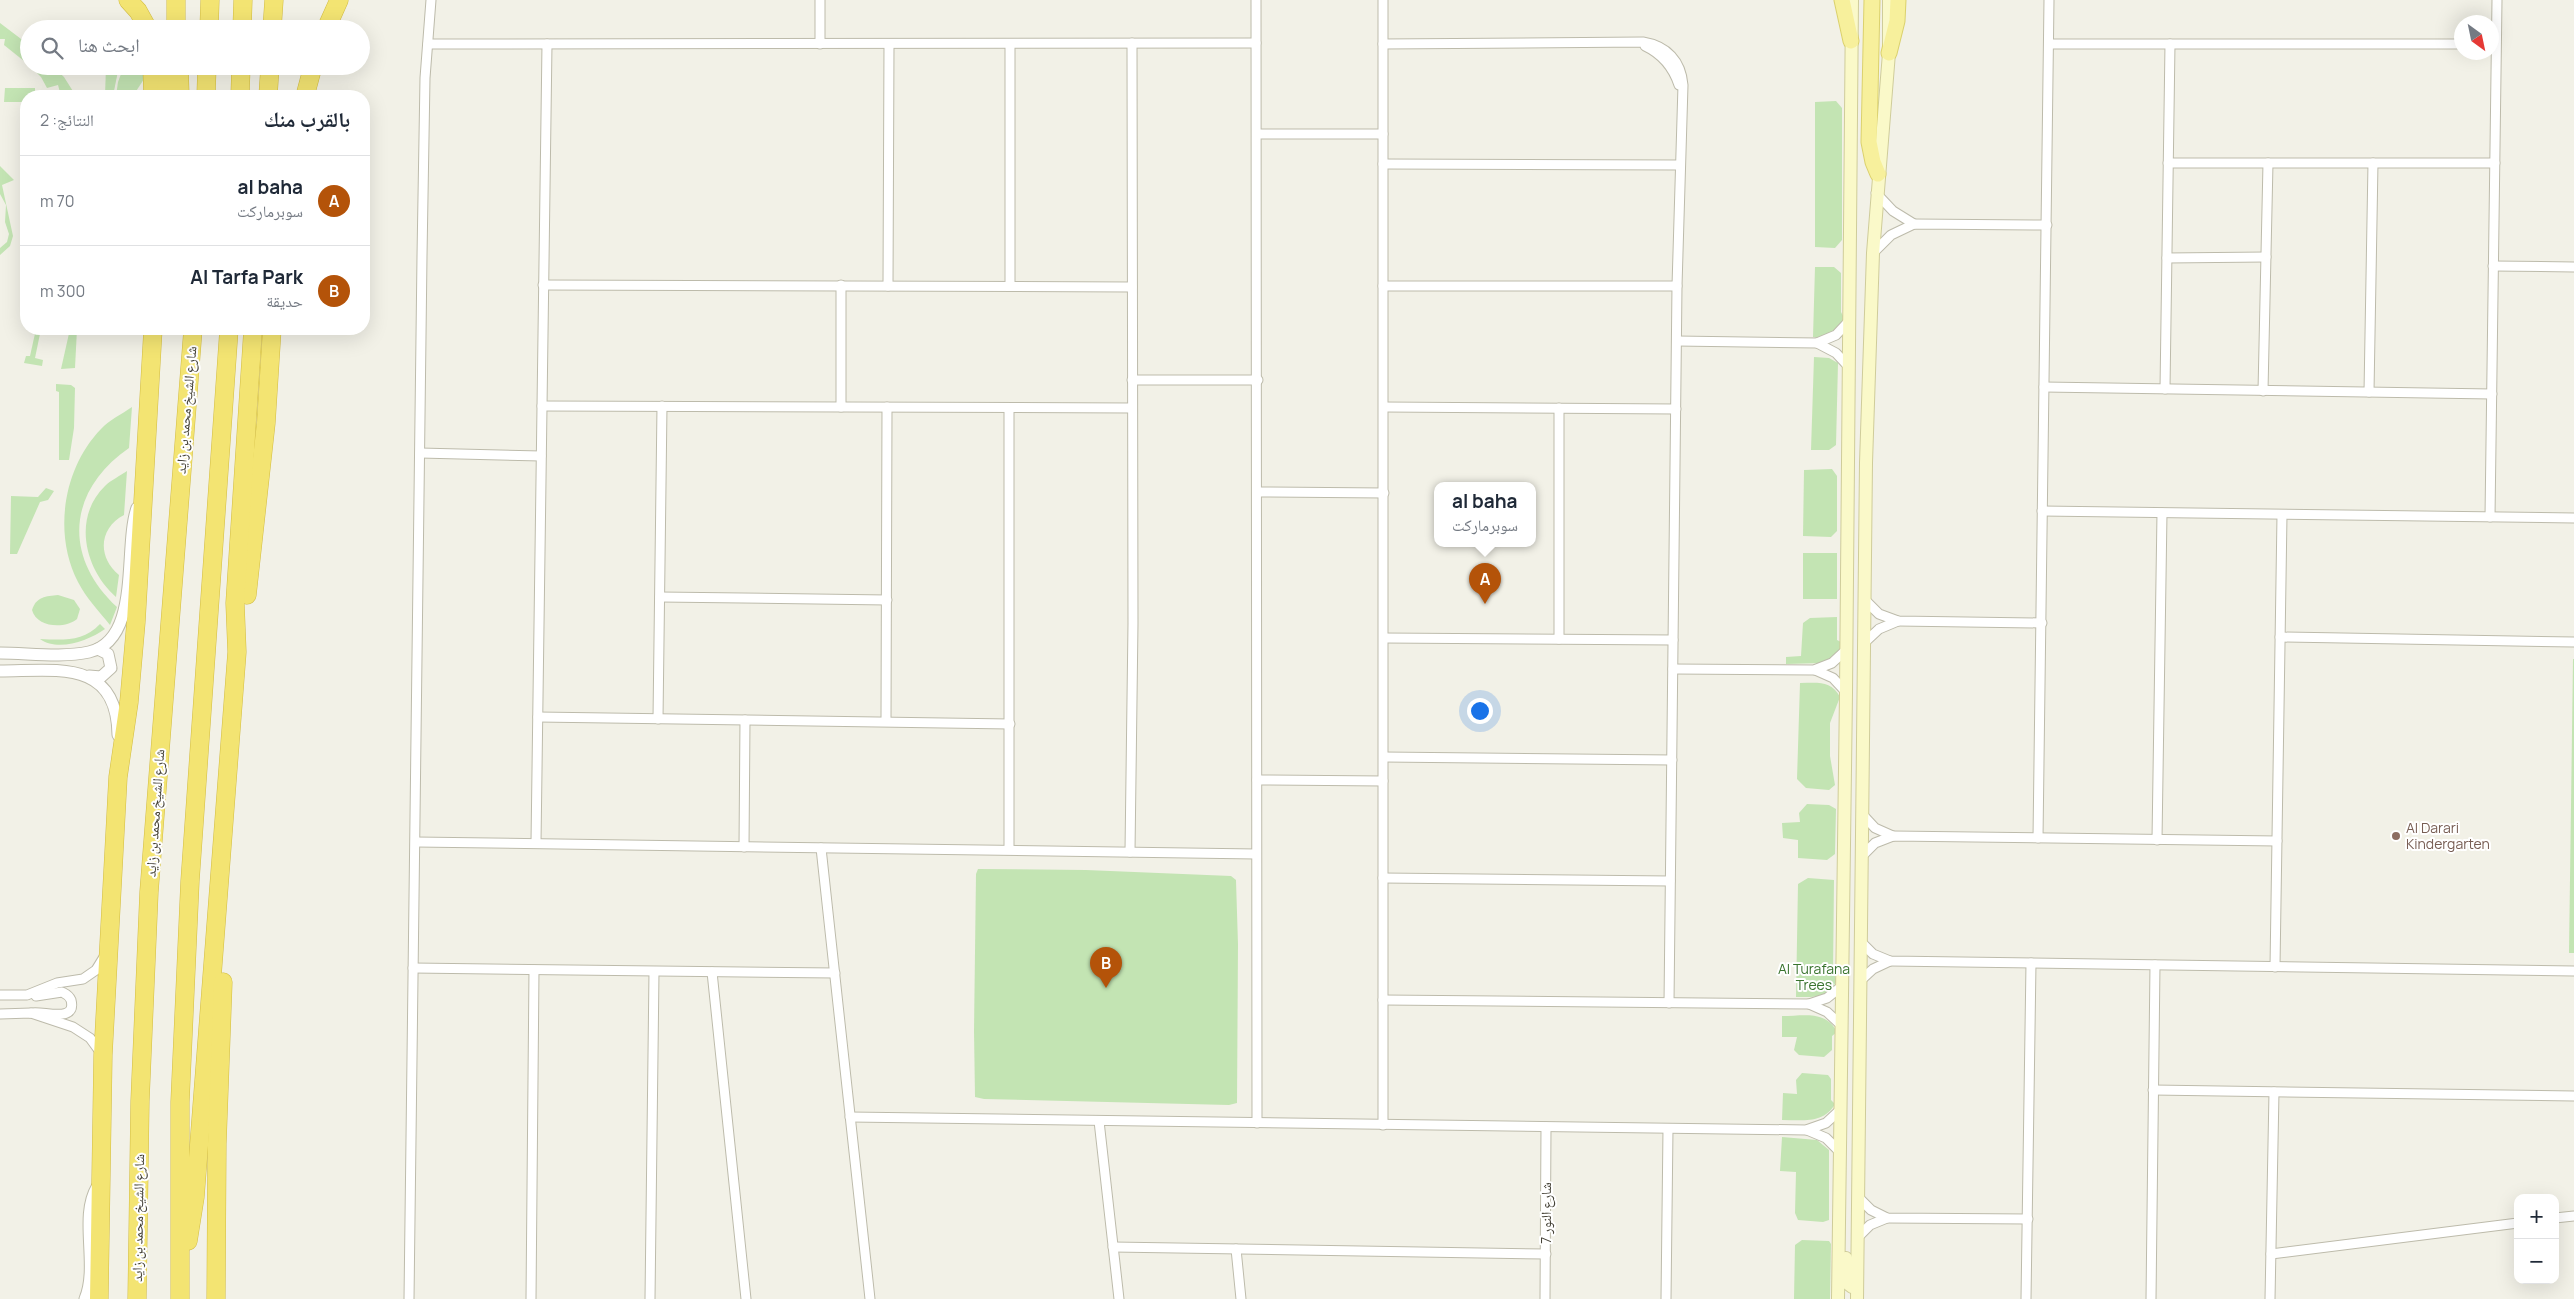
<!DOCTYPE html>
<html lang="ar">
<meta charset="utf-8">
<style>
body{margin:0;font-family:Manrope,"Noto Naskh Arabic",sans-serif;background:#f6f6f7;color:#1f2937;direction:rtl}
.controls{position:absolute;right:15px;bottom:15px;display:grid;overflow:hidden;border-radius:10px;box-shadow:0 5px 20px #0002}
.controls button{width:45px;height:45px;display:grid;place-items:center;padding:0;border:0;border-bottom:1px solid #e0e1e3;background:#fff;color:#1f2937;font:25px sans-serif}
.compass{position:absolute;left:2454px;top:15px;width:45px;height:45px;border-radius:50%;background:#fff;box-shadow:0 5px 20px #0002;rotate:147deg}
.you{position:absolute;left:1479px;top:710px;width:18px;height:18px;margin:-12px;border:4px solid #fff;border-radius:50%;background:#1a73e8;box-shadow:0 0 0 8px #1a73e833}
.badge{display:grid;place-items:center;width:32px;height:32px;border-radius:50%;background:#b45309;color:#fff;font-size:16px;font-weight:700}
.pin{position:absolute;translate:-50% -41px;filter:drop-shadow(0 1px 2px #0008)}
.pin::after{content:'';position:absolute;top:26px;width:18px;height:15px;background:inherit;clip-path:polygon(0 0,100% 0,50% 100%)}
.popup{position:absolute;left:1434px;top:482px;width:102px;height:65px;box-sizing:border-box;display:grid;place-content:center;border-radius:10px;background:#fff;filter:drop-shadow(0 1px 4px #0005);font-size:16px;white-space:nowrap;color:#747a83}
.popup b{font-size:19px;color:#1f2937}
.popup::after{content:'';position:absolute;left:50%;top:100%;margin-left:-10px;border:10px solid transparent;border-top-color:#fff}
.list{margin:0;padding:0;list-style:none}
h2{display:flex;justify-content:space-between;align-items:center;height:65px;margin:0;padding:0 20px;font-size:21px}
h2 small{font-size:16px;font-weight:400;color:#747a83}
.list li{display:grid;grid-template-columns:32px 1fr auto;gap:15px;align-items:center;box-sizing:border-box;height:90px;padding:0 20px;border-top:1px solid #e0e1e3}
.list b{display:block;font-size:19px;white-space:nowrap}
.list p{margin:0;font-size:16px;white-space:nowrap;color:#747a83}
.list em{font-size:16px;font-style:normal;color:#747a83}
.icon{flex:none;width:28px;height:28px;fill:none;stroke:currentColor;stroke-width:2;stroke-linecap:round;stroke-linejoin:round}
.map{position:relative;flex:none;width:2574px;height:1299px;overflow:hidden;direction:ltr}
.search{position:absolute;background:#fff;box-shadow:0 5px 20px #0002;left:20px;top:20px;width:350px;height:55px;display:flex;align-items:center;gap:12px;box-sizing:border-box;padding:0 18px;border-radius:28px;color:#747a83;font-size:19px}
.panel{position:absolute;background:#fff;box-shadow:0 5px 20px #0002;left:20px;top:90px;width:350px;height:245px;border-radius:20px;direction:rtl}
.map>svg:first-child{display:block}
.green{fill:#c3e4b3}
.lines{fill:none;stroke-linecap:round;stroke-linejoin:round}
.minor-casing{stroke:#bdbbab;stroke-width:11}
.tertiary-casing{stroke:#bdbbab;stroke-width:13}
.secondary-casing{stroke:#cfcc9a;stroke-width:14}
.primary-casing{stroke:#dbd16d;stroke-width:17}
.motorway-casing{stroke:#d2bc42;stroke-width:19}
.minor{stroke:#fff;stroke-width:9}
.tertiary{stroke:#fff;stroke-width:11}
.secondary{stroke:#faf9c9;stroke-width:12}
.primary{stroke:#f7f09c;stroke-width:15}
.motorway{stroke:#f3e472;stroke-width:18}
.education-dot{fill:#8d6e63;stroke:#fff;stroke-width:2}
.labels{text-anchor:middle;stroke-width:4;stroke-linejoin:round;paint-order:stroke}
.street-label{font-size:14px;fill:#454237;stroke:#fff}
.education-label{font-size:14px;fill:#785e54;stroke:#fff;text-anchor:start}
.park-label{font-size:14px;fill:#39732e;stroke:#fff}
</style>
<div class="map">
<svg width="2574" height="1299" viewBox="0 0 2574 1299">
<rect width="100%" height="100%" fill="#f2f1e7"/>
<g class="green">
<path d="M0,23L29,45V65L4,45L5,39H0Z"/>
<path d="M30,66H52L64,77L76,96H61L58,85L47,88L41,77Z"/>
<path d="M106,66H119L113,96H105Z"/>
<path d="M124,66H143L144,79L133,96H116L118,82Z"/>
<path d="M5,88H35V96H26V102H4Z"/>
<path d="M1836,101L1842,108V240L1835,248L1815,247V102Z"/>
<path d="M0,166L14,180L2,185L13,236L10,246L0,255V248L7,242L9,234L5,222L6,205L0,194Z"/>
<path d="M1815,267H1834L1841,273V312L1845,320L1841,331L1823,339L1813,337Z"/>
<path d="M36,329H41L35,358L43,360L42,366L24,363L26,356H30Z"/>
<path d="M70,329H77L75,368L61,369Z"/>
<path d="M1814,357L1829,358L1838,363L1836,445L1829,450H1811Z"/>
<path d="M56,384L71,385L75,388L74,428L69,460H59V392L56,391Z"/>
<path d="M132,407L129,448C68,490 62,556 117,607L110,625C99,611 86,598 78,582C53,534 63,468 101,429C109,420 122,414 132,407Z"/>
<path d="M1832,469L1837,476V531L1831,537L1803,536L1804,470Z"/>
<path d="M127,471L124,515C99,528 97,557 119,575L116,597C85,570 72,518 105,486C111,480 120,476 127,471Z"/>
<path d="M46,488L54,491L48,500L40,502L17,554H10L11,496L38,497Z"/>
<rect x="1803" y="553" width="34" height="46"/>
<path d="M58,595L74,600L80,609L77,619C65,629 37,628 32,610C36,597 46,596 58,595Z"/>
<path d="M1837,617V640L1841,642L1842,650L1824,663L1786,664V657L1801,656L1803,623L1810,618Z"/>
<path d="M100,624L105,629C88,641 58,652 40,639C63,640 83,642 100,624Z"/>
<path d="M2573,659H2574V953H2569Z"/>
<path d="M1800,683C1818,683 1831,680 1840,697L1830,723V756L1835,785L1829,790L1806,788L1797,779Z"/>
<path d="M1807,804L1829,805L1836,809L1835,854L1827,860L1798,858V840L1783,838L1782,823L1800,822L1799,813Z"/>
<path d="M978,869L1086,870L1231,876L1236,880L1238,945L1237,1103L1229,1105L984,1099L975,1097L974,1031L976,874Z"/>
<path d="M1808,878L1834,880L1833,973L1837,980C1828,999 1815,997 1796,997L1798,884Z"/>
<path d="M1782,1016C1804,1016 1826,1010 1837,1032L1832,1036V1050L1824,1057L1799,1055L1794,1050L1797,1037H1782Z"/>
<path d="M1802,1073L1828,1075L1831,1079V1100L1835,1104C1824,1124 1802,1120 1782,1120L1783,1093L1797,1094L1796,1080Z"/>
<path d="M1782,1137L1817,1140L1829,1150V1220L1823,1222L1798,1220L1795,1213L1796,1172L1780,1171Z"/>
<path d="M1802,1240L1829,1241L1831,1244L1830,1299H1794L1795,1245Z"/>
</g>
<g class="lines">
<g class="minor-casing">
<g id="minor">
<path d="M820,0V44"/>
<path d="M1256,0L1257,1123"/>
<path d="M428,44L1256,43"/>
<path d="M1010,44V286"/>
<path d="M1383,44L1643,42C1667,46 1681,61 1683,85L1677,286L1669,1003"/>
<path d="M2049,44H2462"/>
<path d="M1645,46C1662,54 1673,67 1679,85"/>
<path d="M1257,134H1383"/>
<path d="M2168,163H2495"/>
<path d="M1383,164L1680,165"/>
<path d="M1876,193L1893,211L1914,224"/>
<path d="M1873,253L1891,235L1914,224L2047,225"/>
<path d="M2167,258L2266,257"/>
<path d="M2493,266L2574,267"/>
<path d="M543,285L1132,287"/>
<path d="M888,286L889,44"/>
<path d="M1383,286H1677"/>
<path d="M1677,341L1817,343L1836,335L1849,321"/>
<path d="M1817,343L1836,353L1849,367"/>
<path d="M1132,380H1258"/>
<path d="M2044,387L2492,394"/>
<path d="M2165,389L2170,44"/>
<path d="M2263,391L2268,163"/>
<path d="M2369,392L2373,163"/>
<path d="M542,406L1132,408"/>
<path d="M841,407V285"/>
<path d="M1384,407L1676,409"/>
<path d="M1009,408V849"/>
<path d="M420,453L541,456"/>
<path d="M1258,492L1384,493"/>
<path d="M2042,511L2574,518"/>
<path d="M2490,517L2497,0"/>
<path d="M660,597L887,600"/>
<path d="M1865,600L1879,614L1898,621L2042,623"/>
<path d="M2280,637L2574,642"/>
<path d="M1384,638L1673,640"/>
<path d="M1559,639V408"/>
<path d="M1864,643L1879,629L1898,621"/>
<path d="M1673,669L1814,670L1832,663L1846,650"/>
<path d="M1815,670L1833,678L1846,692"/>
<path d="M538,717L1010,724"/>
<path d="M658,719L662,406"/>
<path d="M886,721L887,407"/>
<path d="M1384,757L1672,760"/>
<path d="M1257,780L1383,781"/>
<path d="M1862,814L1875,828L1893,836"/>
<path d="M2038,838L2049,0"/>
<path d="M2157,840L2162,513"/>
<path d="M416,842L1256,854"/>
<path d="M536,843L547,44"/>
<path d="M744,847L745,720"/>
<path d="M821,848L870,1299"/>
<path d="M1130,852L1133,623L1132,43"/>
<path d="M1861,857L1875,843L1893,836L2277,841"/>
<path d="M1383,878L1670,881"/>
<path d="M1860,941L1873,954L1890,961L2574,971"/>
<path d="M2275,967L2282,515"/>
<path d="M413,968L835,973"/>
<path d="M712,972L746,1299"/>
<path d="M1860,981L1873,969L1890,961"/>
<path d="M0,995H27L57,983L83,979L96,970L104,957"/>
<path d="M1383,1000L1809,1004L1827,998L1842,986"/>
<path d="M1809,1004L1827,1012L1841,1025"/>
<path d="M31,1013C42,1010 77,1024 71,1000C69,995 66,994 62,992L36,996"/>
<path d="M0,1014L31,1013L73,1027L90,1038L101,1053"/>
<path d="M2153,1090L2574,1096"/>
<path d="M850,1117L1806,1130L1826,1123L1840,1110"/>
<path d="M1099,1121L1119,1299"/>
<path d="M1383,1125V0"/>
<path d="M1807,1130L1826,1138L1840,1152"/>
<path d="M1858,1197L1871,1210L1887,1218L2028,1219"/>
<path d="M2555,1218L2574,1216"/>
<path d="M1857,1238L1870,1225L1887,1218"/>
<path d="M1113,1247L1546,1254"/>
<path d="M1236,1249L1241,1299"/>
<path d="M2271,1254L2518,1223"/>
<path d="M409,1299L422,256L425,78L431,0"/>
<path d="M531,1299L534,970"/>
<path d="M650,1299L654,972"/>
<path d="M1545,1299L1546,1127"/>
<path d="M1666,1299L1668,1129"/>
<path d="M2026,1299L2031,963"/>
<path d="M2151,1299L2155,965"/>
<path d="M2270,1299L2274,1092"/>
</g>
</g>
<g class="tertiary-casing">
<g id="tertiary">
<path d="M0,653C28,653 61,658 89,652C142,640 123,548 137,508"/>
<path d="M0,671C55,671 117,658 118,735"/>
<path d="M89,676L101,677L111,668L108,654L98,649"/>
<path d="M85,1299C99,1266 79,1217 97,1187"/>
</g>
</g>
<g class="secondary-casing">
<g id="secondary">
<path d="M1846,1258L1848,1284L1852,1287L1857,1285"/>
<path d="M1838,1299L1846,693L1852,0"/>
<path d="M1857,1299L1866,463L1873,253L1889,53V0"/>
</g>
</g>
<g class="primary-casing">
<g id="primary">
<path d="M1842,0L1851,41"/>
<path d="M1872,0L1869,142L1873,162L1878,174"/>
<path d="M1889,53L1897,21L1898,0"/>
</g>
</g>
<g class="motorway-casing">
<g id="motorway">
<path d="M128,0L138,11L148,29"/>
<path d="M176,0V29"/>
<path d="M209,29L210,0"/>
<path d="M242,29L243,0"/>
<path d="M272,29L274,0"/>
<path d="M326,29L339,0"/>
<path d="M152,66L153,96"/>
<path d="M179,66L180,96"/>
<path d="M166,96L169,66"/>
<path d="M206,96L207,66"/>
<path d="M240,96L241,66"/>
<path d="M268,96L270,66"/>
<path d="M305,96L313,66"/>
<path d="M247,595L266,423L272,329"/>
<path d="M188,1241L195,1197L237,652L235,603L253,329"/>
<path d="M99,1299L103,1055L118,777L129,702L136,622L153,329"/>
<path d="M137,1299L140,1101L149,892L193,329"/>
<path d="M180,1299V1102L190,881L229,329"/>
<path d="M216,1299L217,1144L223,982"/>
</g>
</g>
<use href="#minor" class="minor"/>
<use href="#tertiary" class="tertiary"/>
<use href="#secondary" class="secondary"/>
<use href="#primary" class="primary"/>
<use href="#motorway" class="motorway"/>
</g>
<circle class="education-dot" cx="2396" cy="836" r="5"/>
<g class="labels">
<g class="street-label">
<text transform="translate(186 410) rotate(-85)" y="5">شارع الشيخ محمد بن زايد</text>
<text transform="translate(155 813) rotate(-86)" y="5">شارع الشيخ محمد بن زايد</text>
<text transform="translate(1546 1213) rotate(-90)" y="5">شارع النور 7</text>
<text transform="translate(138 1218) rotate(-89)" y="5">شارع الشيخ محمد بن زايد</text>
</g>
<g class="education-label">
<text x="2406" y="833">Al Darari<tspan x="2406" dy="16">Kindergarten</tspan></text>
</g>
<g class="park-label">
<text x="1814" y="974">Al Turafana<tspan x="1814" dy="16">Trees</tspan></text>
</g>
</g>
</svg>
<div class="controls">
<button>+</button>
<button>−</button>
</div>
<svg class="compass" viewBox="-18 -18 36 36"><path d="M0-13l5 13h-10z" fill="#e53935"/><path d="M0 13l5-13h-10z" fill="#747a83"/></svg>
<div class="you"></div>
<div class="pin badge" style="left:1485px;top:604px">A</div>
<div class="popup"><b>al baha</b>سوبرماركت</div>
<div class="pin badge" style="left:1106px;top:988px">B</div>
<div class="search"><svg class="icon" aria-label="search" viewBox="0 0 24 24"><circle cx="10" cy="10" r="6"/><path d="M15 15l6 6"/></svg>ابحث هنا</div>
<section class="panel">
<h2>بالقرب منك<small>النتائج: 2</small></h2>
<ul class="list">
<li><span class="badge">A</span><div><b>al baha</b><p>سوبرماركت</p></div><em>70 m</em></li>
<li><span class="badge">B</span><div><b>Al Tarfa Park</b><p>حديقة</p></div><em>300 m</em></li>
</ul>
</section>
</div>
